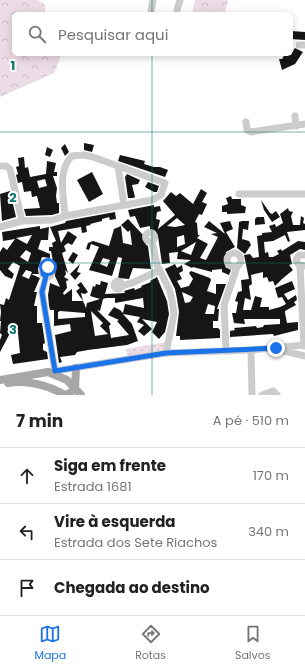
<!DOCTYPE html>
<html lang="pt">
<meta charset="utf-8">
<style>
body{margin:0;font-family:Poppins,sans-serif;background:#f2f2f2;color:#222}
.stop{position:absolute;width:12px;height:12px;margin:-9px;border:3px solid #1a73e8;border-radius:50%;background:#fff}
.stop.end{background:#1a73e8;border-color:#fff;box-shadow:0 1px 4px #0008}
.list{margin:0;padding:0;list-style:none}
h2{display:flex;justify-content:space-between;align-items:center;height:52px;margin:0;padding:0 16px;font-size:17px}
h2 small{font-size:13px;font-weight:400;color:#767676}
.list li{display:grid;grid-template-columns:26px 1fr auto;gap:12px;align-items:center;box-sizing:border-box;height:56px;padding:0 16px;border-top:1px solid #e0e0e0}
.list b{display:block;font-size:15px;white-space:nowrap}
.list p{margin:0;font-size:13px;white-space:nowrap;color:#767676}
.list em{font-size:13px;font-style:normal;color:#767676}
.icon{flex:none;width:22px;height:22px;fill:none;stroke:currentColor;stroke-width:2;stroke-linecap:round;stroke-linejoin:round}
.map{position:relative;flex:none;width:305px;height:395px;overflow:hidden}
.search{position:absolute;background:#fff;box-shadow:0 2px 10px #0003;left:12px;right:12px;top:12px;height:44px;display:flex;align-items:center;gap:10px;box-sizing:border-box;padding:0 14px;border-radius:6px;color:#767676;font-size:15px}
.sheet{height:220px;background:#fff}
nav{display:flex;justify-content:space-around;align-items:center;box-sizing:border-box;height:56px;border-top:1px solid #e0e0e0;background:#fff;font-size:11px;color:#767676}
nav a{display:grid;justify-items:center;gap:2px}
nav .on{color:#1a73e8}
.map>svg:first-child{display:block}
.forest{fill:url(#forest-crowns)}
.park{fill:url(#park-dots)}
.building{fill:#161616;fill-rule:evenodd}
.lines{fill:none;stroke-linecap:round;stroke-linejoin:round}
.minor{stroke:#ccc;stroke-width:7}
.major{stroke:#a7a7a7;stroke-width:8}
.route{stroke:#1a73e8;stroke-width:5}
.grid{fill:none;stroke:#0f766e;stroke-width:1;stroke-opacity:0.55}
.grid-label{font-size:13px;text-anchor:middle;font-weight:bold;fill:#0f766e;stroke:#fff;stroke-width:4;stroke-linejoin:round;paint-order:stroke}
</style>
<div class="map">
<svg width="305" height="395" viewBox="0 0 305 395">
<defs>
<pattern id="forest-crowns" width="20" height="18" patternUnits="userSpaceOnUse"><rect width="20" height="18" fill="#ecdce6"/><path d="M2 6a3 3 0 1 1 6 0M12 15a3 3 0 1 1 6 0" fill="none" stroke="#cbbdc6"/></pattern>
<pattern id="park-dots" width="8" height="8" patternUnits="userSpaceOnUse"><rect width="8" height="8" fill="#ecdce6"/><path d="M2 2h.1M6 6h.1" fill="none" stroke="#cbbdc6" stroke-width="1.8" stroke-linecap="round"/></pattern>
</defs>
<rect width="100%" height="100%" fill="#fff"/>
<g class="forest">
<path d="M0,0H38L45,5V14H14V54H53L61,56L54,73L0,97Z"/>
<path d="M195,0H228L225,14H192Z"/>
</g>
<path class="park" d="M166,342L164,351L127,357L126,349Z"/>
<g class="building">
<path d="M291,31L305,32V40L291,39Z"/>
<path d="M295,48L303,52L295,64L282,70L279,59H282L285,54H291Z"/>
<path d="M84,143L94,145L92,152L84,150Z"/>
<path d="M65,144L69,152L65,156L61,148Z"/>
<path d="M47,147L53,150L50,157L45,155Z"/>
<path d="M120,155L145,161L144,164L154,167H160L168,170L165,177L118,161Z"/>
<path d="M24,157L25,168L28,167L30,177L46,174L47,161L56,163L54,172H57V176H53L57,188L56,196L57,203H59V213L52,215L26,216L24,209L40,208L37,196L32,197L31,191L24,192L22,182L18,183L16,175L18,174L16,167L19,166L18,158ZM45,179L47,186L39,188L37,181Z"/>
<path d="M92,172L103,194L89,202L77,180Z"/>
<path d="M127,174L140,180L138,184L132,185L135,197L133,198H128L125,177Z"/>
<path d="M148,182L159,186L157,192H154L145,187Z"/>
<path d="M201,189L207,193L202,202L207,204L202,215L199,214L195,222L197,223L198,235H200L197,238L208,244L200,258L206,260L218,237L211,234L217,233L204,227L209,221L225,234L220,223L230,221L233,229L226,232L235,247L226,252V261H224L226,268H229L231,270L229,275L222,272V269L212,270V272L193,267L192,268L184,264L191,260L177,259L178,252L169,253L170,263L162,264L158,236L154,230H150V226L140,228L135,216L130,217L128,210L154,205V207L160,206L161,211L157,212L156,219L160,220L158,229L175,215L163,201L171,192L176,196L180,193L193,204ZM177,218L185,225L175,227L167,226ZM184,235L185,244L177,247V237ZM196,242L191,255L181,251Z"/>
<path d="M10,191L16,217L2,221L0,194Z"/>
<path d="M231,196L232,199H241V205L246,207L245,213L227,214V212H222V206L228,204L226,198Z"/>
<path d="M261,200L270,213L272,214L276,211L280,217L272,222L264,210Z"/>
<path d="M288,208L289,211L293,212L291,216L293,225H300L301,216L304,218L303,223L305,224V230L287,232L290,241L288,242L285,235L273,241L264,242L265,253L268,252L269,257H273L279,254L277,251L281,249L282,251L298,241L305,242V250L300,249L290,255L292,264L289,265L293,270L282,279L275,286L273,281L269,282L267,277L263,278V272L251,275L252,284L249,286L251,300L245,298L243,310H251L255,296L262,298L260,307H269V310L280,307L286,304L282,297L278,298L275,288L292,281L295,289L284,294L288,300L296,295L297,300L294,302L296,305L285,311V313L287,323L298,322V330L274,336L273,334L230,337V331L235,330L234,328L256,326L257,328L263,327L264,325L280,324V319H244L245,324L234,323L232,313H236L238,302L235,301L238,292L242,291L241,280L249,279L244,255L250,254L253,258L259,257L257,236L262,235V233L272,232L269,226L275,224L276,227L283,223L280,214Z"/>
<path d="M115,212L116,219L110,220L109,217L102,219V221L90,224L91,225L86,226L87,232L82,233L81,227L58,231L61,243L68,231L77,237L72,245L68,243L64,246L66,251L62,253L68,273L65,270L66,274L64,277L69,280L66,281L67,288L63,293L64,295L72,289V301H83L86,308L87,303L100,299L90,296L93,286L95,287L96,284L100,285L101,281L108,283L105,294L125,293L124,291L134,288L135,290L142,287L141,286L151,282L150,281L157,277L167,301L169,314L165,332L159,339L152,332L157,322L142,319L152,329L144,336L138,331L144,325L137,322L140,317L123,314L132,324L138,341L127,345L88,350L77,352L75,355L60,357L62,362L59,363L55,335L71,331L70,324L54,326V310H50L49,306L48,295L50,283L60,287L55,276V263L53,262L51,251H49V247H53L52,243L56,241L50,227L65,223L66,221ZM106,298H115V303L143,298L144,308L125,304L123,313L120,310L114,307L108,315L119,320L117,321L129,335L111,338L109,326L111,324L97,310L100,311L103,299ZM60,311L85,313V317L58,319V312ZM91,311L103,323L100,326L108,334L95,336Z"/>
<path d="M257,217H264L265,224L255,225V219Z"/>
<path d="M128,219L144,236L146,245L148,246L151,269L133,268L129,279L118,278L122,258L118,257L112,276L89,270L99,247L91,244L89,250L86,249L88,243L93,241L109,246L114,229L121,226L123,243L132,245L130,230L128,232L121,225ZM103,258L110,260L107,267L100,264Z"/>
<path d="M242,221H249L248,230L243,229L242,239L249,241L251,245L245,254L237,248L239,222Z"/>
<path d="M40,226V229L49,227L48,240H41L38,249L50,254V258L42,257L38,269L39,274H31L32,272L26,270L22,276L29,279L31,274L40,278L34,292H37L34,306H37V323H42L45,343L43,344V350L47,352L48,359L13,364L11,355L20,353L18,333L9,335L0,352V340L2,335L0,333L1,321H0L1,312L0,304L4,305L6,298L9,300L20,266L13,262L8,269L14,274L12,279L5,276L0,270V252L3,247L7,250L15,239L3,241L2,232ZM32,235L27,244L16,238ZM26,250L31,253L28,262L20,257Z"/>
<path d="M73,252L78,255L73,264L68,260Z"/>
<path d="M80,264L77,272L81,273L75,280L70,274Z"/>
<path d="M175,264L177,268L182,265L183,271L179,273L182,279L177,281L181,288L189,286L193,279L189,273L191,271L210,278L211,280L207,291L216,294V284H226L217,309H219L218,321H213V328H218L220,330V338L180,340V336H176L179,312L177,299L175,289L165,269ZM182,292L193,297L190,302L185,303ZM208,304L215,306L214,314H205Z"/>
<path d="M81,282L88,292L85,294L81,293L83,301L76,291L80,288L77,285Z"/>
</g>
<g class="lines">
<g class="minor">
<path d="M177,10L180,0"/>
<path d="M151,12L153,0"/>
<path d="M299,45H305"/>
<path d="M295,116L296,126"/>
<path d="M246,122L247,130L251,132L305,124"/>
<path d="M0,166H6L10,169L22,221"/>
<path d="M118,166L124,205"/>
<path d="M239,194H305"/>
<path d="M0,227L22,221L53,220L65,216L152,200L161,195L165,183L93,157L84,155L72,156C57,170 64,197 65,216"/>
<circle cx="150" cy="237" r="4.5"/>
<path d="M152,241L157,265L169,289L172,300L174,314L166,353"/>
<circle cx="234" cy="260" r="7"/>
<path d="M305,255H299L296,260L299,265L305,266"/>
<path d="M300,266L304,346"/>
<circle cx="47" cy="272" r="5"/>
<path d="M46,276L42,292L55,371"/>
<circle cx="118" cy="285" r="4"/>
<path d="M121,286L132,283L158,271"/>
<path d="M251,350L252,395"/>
<path d="M280,350L305,356"/>
<path d="M226,351L224,305L237,267"/>
<path d="M48,372L166,353L251,350L305,345"/>
<path d="M262,395L273,391L277,395"/>
</g>
<g class="major">
<path d="M0,380L48,372L67,380L81,395"/>
<path d="M8,383C27,380 48,385 65,395"/>
<path d="M65,395L70,393L75,388L76,368"/>
</g>
</g>
<g class="lines">
<path class="route" d="M48,267L43,269V274L46,276L42,292L55,371L166,353L276,348"/>
</g>
<path class="grid" d="M152,0V14M152,54V395M0,132H305M0,263H305"/>
<g class="grid-label">
<text x="13" y="70">1</text>
<text x="13" y="202">2</text>
<text x="13" y="334">3</text>
</g>
</svg>
<div class="stop" style="left:48px;top:267px"></div>
<div class="stop end" style="left:276px;top:348px"></div>
<div class="search"><svg class="icon" aria-label="search" viewBox="0 0 24 24"><circle cx="10" cy="10" r="6"/><path d="M15 15l6 6"/></svg>Pesquisar aqui</div>
</div>
<section class="sheet">
<h2>7 min<small>A pé · 510 m</small></h2>
<ul class="list">
<li><svg class="icon" aria-label="ahead" viewBox="0 0 24 24"><path d="M12 20V5M6 11l6-6 6 6"/></svg><div><b>Siga em frente</b><p>Estrada 1681</p></div><em>170 m</em></li>
<li><svg class="icon" aria-label="left" viewBox="0 0 24 24"><path d="M17 20v-9H6M10 6l-5 5 5 5"/></svg><div><b>Vire à esquerda</b><p>Estrada dos Sete Riachos</p></div><em>340 m</em></li>
<li><svg class="icon" aria-label="arrive" viewBox="0 0 24 24"><path d="M6 21V4h12l-3 4 3 4H6"/></svg><div><b>Chegada ao destino</b></div></li>
</ul>
</section>
<nav>
<a class="on"><svg class="icon" aria-label="map" viewBox="0 0 24 24"><path d="M3 6l6-2 6 2 6-2v14l-6 2-6-2-6 2zM9 4v14M15 6v14"/></svg>Mapa</a>
<a><svg class="icon" aria-label="directions" viewBox="0 0 24 24"><path d="M12 3l9 9-9 9-9-9zM9 14v-3h6M13 9l2 2-2 2"/></svg>Rotas</a>
<a><svg class="icon" aria-label="saved" viewBox="0 0 24 24"><path d="M7 4h10v16l-5-4-5 4z"/></svg>Salvos</a>
</nav>
